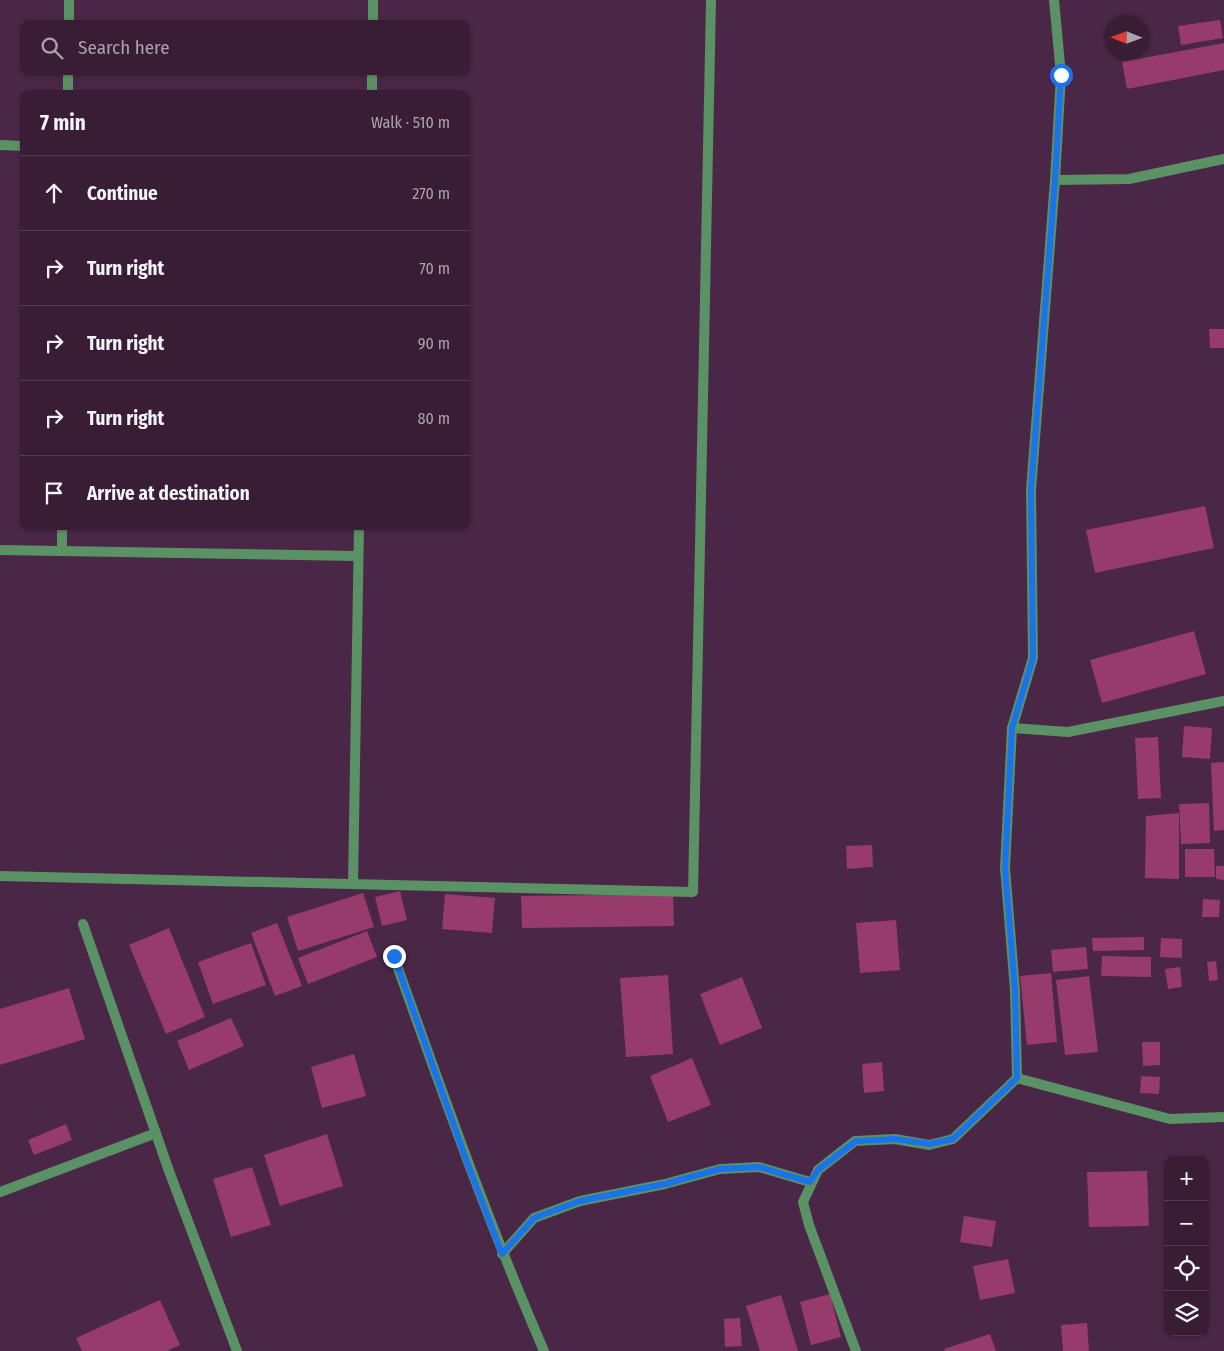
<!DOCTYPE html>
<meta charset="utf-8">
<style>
body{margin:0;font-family:"Fira Sans Condensed",sans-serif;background:#432a41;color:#f1f3f6}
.controls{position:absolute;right:15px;bottom:15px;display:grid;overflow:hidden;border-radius:10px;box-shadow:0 1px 4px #0004}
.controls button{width:45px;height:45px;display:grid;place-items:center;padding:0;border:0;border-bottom:1px solid #523b50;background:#381d35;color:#f1f3f6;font:25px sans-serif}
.compass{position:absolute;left:1104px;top:15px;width:45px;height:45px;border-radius:50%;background:#381d35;box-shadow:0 1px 4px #0004;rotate:271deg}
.stop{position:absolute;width:15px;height:15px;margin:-11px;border:4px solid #1a73e8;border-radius:50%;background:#fff}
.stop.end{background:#1a73e8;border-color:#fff;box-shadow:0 1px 5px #0008}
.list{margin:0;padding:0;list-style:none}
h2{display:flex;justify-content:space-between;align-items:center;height:65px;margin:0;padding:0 20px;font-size:21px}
h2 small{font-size:16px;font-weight:400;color:#aba2ad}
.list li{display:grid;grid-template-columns:32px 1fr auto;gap:15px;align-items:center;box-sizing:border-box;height:75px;padding:0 20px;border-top:1px solid #523b50}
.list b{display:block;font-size:19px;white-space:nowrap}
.list em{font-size:16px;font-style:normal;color:#aba2ad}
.icon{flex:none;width:28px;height:28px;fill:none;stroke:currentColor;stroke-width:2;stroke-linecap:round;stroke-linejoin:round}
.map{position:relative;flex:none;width:1224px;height:1351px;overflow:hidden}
.search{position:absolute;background:#381d35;box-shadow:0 1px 4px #0004;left:20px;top:20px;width:450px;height:55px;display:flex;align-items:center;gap:12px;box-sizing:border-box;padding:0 18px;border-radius:10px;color:#aba2ad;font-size:19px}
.panel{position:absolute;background:#381d35;box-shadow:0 1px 4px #0004;left:20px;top:90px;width:450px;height:440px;border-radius:10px}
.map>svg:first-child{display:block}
.building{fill:#973a6c}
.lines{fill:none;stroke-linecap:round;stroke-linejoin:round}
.street{stroke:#5a9165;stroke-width:10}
.route{stroke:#1a73e8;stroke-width:6}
</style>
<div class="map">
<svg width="1224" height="1351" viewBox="0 0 1224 1351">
<rect width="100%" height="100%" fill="#4a2747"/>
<g class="building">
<path d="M1220,20L1223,38L1181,45L1178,26Z"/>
<path d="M1224,43V70L1127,89L1122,62Z"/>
<path d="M1209,329H1224V348H1210Z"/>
<path d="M1205,506L1214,548L1095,573L1086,530Z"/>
<path d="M1194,631L1206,674L1102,703L1090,660Z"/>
<path d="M1184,726L1212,728L1210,759L1182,757Z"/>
<path d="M1158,737L1161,798L1138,799L1135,738Z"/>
<path d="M1224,762V830L1214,831L1211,763Z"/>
<path d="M1209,803L1210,843L1181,844L1179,804Z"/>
<path d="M1179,813V879L1145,878L1146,816Z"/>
<path d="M872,845L873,867L847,869L846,846Z"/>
<path d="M1185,849H1214L1215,877H1185Z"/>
<path d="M1216,866H1224V880L1216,879Z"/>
<path d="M400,891L407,920L382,926L375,897Z"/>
<path d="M363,893L374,927L298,951L287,917Z"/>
<path d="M445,894L495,898L492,933L442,929Z"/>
<path d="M673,894L674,926L522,928L521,896Z"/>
<path d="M1203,899L1220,900L1219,917H1202Z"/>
<path d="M896,920L900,970L860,973L856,923Z"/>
<path d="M277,923L302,986L275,996L251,933Z"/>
<path d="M169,928L205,1017L166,1034L129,945Z"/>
<path d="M367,931L377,957L308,984L298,958Z"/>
<path d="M1144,937V950L1093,951L1092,938Z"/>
<path d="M1161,938L1182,939V958L1160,957Z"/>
<path d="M251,943L266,985L213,1004L198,962Z"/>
<path d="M1086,947L1088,969L1053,972L1051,950Z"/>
<path d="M1102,956L1151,957V977L1101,976Z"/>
<path d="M1216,961L1218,980L1209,981L1207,962Z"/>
<path d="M1180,967L1182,987L1168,989L1165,969Z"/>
<path d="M1051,973L1057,1042L1027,1045L1020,976Z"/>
<path d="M668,975L673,1054L626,1057L620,978Z"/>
<path d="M1089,976L1098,1052L1065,1055L1056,980Z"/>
<path d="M742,977L762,1028L720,1045L700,994Z"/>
<path d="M69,988L85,1039L0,1065V1009Z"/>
<path d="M231,1018L244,1046L189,1070L177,1041Z"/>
<path d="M1142,1042H1160V1065L1143,1066Z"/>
<path d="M354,1054L366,1096L322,1108L311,1067Z"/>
<path d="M692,1058L711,1105L668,1122L650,1076Z"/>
<path d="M882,1062L884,1091L864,1093L862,1064Z"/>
<path d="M1141,1076L1160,1077L1159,1094L1140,1093Z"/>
<path d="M66,1124L72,1140L34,1155L28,1140Z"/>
<path d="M327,1134L343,1186L280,1206L264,1155Z"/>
<path d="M252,1167L271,1225L231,1237L213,1179Z"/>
<path d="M1147,1171L1149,1226L1089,1227L1087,1172Z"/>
<path d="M964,1216L996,1221L992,1247L960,1242Z"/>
<path d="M1008,1259L1015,1293L980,1300L973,1266Z"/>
<path d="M830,1294L841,1337L811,1345L800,1302Z"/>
<path d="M781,1295L798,1351H760L746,1306Z"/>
<path d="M160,1300L180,1345L167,1351H82L76,1338Z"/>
<path d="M740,1318L742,1346L725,1347L724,1319Z"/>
<path d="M1087,1323L1089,1351H1063L1061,1325Z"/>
<path d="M990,1334L996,1351H945L944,1349Z"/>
</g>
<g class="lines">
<g class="street">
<path d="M69,24V0"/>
<path d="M373,24V0"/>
<path d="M68,94V71"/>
<path d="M372,94V71"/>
<path d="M0,145L24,146"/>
<path d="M1055,180L1129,179L1224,159"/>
<path d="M0,550L357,556"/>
<path d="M62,551V526"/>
<path d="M1012,728L1068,732L1224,701"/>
<path d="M0,876L693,892L711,0"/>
<path d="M353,884L359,526"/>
<path d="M83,924L169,1171L237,1351"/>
<path d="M394,957C441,1089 488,1222 544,1351"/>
<path d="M1017,1078L1170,1119L1224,1117"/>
<path d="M0,1192L156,1133"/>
<path d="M502,1254L534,1218L580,1201L665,1184L720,1169L759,1167L810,1182"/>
<path d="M856,1351L809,1225L803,1202L818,1170L855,1141L895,1139L929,1145L953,1139L1017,1078L1015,990L1005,868L1012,728L1033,658L1031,490L1055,180L1061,75L1054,0"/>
</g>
</g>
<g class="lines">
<path class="route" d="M394,956L464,1154L502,1254L534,1218L580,1201L665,1184L720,1169L759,1167L810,1182L818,1170L856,1141L895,1139L930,1144L953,1139L1017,1078L1015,990L1005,868L1012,728L1033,658L1031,490L1055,180L1061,75"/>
</g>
</svg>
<div class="controls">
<button>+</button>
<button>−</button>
<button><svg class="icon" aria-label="locate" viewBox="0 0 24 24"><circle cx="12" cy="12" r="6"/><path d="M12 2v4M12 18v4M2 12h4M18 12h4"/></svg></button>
<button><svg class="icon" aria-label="layers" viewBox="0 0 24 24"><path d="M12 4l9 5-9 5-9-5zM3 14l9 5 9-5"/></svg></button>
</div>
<svg class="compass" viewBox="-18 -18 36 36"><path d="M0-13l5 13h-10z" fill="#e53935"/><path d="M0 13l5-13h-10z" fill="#aba2ad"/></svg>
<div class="stop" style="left:1061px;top:75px"></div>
<div class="stop end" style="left:394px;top:956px"></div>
<div class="search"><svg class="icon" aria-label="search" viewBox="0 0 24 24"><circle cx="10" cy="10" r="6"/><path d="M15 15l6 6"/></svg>Search here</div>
<section class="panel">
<h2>7 min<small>Walk · 510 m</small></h2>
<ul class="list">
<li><svg class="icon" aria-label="ahead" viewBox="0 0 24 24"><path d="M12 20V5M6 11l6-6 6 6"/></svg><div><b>Continue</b></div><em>270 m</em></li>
<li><svg class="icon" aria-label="right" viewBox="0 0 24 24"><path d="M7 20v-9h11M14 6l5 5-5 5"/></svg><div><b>Turn right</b></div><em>70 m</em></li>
<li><svg class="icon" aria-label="right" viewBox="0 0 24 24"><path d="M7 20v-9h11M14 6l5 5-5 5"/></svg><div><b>Turn right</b></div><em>90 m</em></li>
<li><svg class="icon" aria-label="right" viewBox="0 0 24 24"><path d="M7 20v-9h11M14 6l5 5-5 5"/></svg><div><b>Turn right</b></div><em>80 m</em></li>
<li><svg class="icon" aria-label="arrive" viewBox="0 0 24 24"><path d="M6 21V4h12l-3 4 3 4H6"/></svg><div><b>Arrive at destination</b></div></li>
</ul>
</section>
</div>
